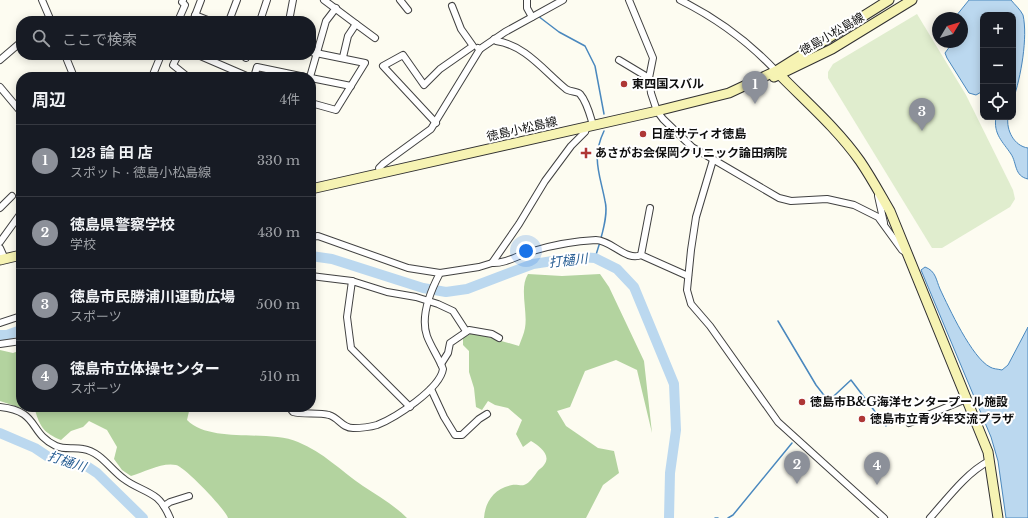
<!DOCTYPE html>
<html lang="ja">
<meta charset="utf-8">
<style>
body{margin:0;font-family:"Libre Baskerville","Noto Sans JP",serif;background:#20242c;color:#f1f3f6}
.controls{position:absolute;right:12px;top:12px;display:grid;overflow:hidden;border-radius:8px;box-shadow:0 2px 10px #0003}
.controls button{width:36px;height:36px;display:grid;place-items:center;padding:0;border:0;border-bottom:1px solid #363941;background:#171b24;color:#f1f3f6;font:20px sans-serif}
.compass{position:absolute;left:932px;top:12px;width:36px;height:36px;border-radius:50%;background:#171b24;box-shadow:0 2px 10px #0003;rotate:52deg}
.you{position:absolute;left:526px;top:251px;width:14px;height:14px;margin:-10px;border:3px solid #fff;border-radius:50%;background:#1a73e8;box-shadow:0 0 0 6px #1a73e833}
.badge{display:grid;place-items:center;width:26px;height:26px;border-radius:50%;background:#8c9099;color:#fff;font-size:13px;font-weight:700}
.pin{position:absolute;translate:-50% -33px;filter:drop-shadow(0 1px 2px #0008)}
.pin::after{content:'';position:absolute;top:21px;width:14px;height:12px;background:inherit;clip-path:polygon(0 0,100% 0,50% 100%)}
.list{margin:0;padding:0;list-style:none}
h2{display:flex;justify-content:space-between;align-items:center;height:52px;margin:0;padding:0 16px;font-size:17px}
h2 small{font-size:13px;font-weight:400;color:#9ea1a6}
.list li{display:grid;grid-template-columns:26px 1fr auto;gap:12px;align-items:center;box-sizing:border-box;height:72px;padding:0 16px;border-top:1px solid #363941}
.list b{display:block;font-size:15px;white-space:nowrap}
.list p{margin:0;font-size:13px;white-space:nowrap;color:#9ea1a6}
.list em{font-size:13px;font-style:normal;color:#9ea1a6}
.icon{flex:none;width:22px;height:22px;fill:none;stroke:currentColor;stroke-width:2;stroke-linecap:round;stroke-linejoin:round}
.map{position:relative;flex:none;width:1028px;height:518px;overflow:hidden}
.search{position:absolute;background:#171b24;box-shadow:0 2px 10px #0003;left:16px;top:16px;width:300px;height:44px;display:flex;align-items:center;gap:10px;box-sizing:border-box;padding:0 14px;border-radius:16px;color:#9ea1a6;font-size:15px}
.panel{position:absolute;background:#171b24;box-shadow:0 2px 10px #0003;left:16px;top:72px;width:300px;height:340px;border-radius:16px}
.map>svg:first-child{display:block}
.forest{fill:#b3d39f}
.pitch{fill:#e0edce}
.water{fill:#bbd8ef;stroke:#4a88be}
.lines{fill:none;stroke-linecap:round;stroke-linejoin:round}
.stream{stroke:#4a88be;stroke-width:1.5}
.river{stroke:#bbd8ef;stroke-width:10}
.street-casing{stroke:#414141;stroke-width:8}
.secondary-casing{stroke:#303030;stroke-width:11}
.street{stroke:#fff;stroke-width:6}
.secondary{stroke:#f6f3b3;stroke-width:9}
.poi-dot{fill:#ae3736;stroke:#fff;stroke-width:1.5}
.labels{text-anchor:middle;stroke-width:4;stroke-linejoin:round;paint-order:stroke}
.street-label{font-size:12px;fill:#0e0e0e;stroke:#fff}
.poi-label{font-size:12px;font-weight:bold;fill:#0e0e0e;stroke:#fff;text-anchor:start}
.water-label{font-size:13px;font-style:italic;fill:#255c92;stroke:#fff}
</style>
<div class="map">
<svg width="1028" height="518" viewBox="0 0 1028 518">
<rect width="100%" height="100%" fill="#fdfcf1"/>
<g class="forest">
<path d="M528,274L562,276L600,274L609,287L644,361L652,433L637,370L616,360L585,371L570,407L557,411L566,426L598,448L614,451L619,473L603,485L586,518H484C485,502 494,488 512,485C516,484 521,486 524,485C530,483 534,476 537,472C539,469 542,468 544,465C552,455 539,446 531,441L523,447L516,434L522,420L508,408L495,405L488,401L482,410L476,407L474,388L469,372V351L463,345V337L474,333L519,346C521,340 524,334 525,328C528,311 519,288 528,274Z"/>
<path d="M21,350V407H190L187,420C211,444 267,429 298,442C323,452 341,471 363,486C378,496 394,505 407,518H228C226,510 185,467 176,465C162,462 145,472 131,476L122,470L114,459L117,447L107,430L89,421L83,427L71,431L61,440C44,433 40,427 35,410H27L0,401V350L13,353Z"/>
</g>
<path class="pitch" d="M917,14L966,95L1013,190L1015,199L1010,207L942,248H932L828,78V72L833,64Z"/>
<g class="water">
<path d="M969,0H1011C1015,5 1020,9 1023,15C1028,37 1021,77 1013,100V15H983V91L976,95L969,93L947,58L945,53L953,42H962V18H957L956,16Z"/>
<path d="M996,117H1008C1006,130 1014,146 1028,148V179C1014,176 1017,163 1011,154C1003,142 993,134 996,117Z"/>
<path d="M925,267C936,271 936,280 940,289C949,308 972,358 990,367C993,369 998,369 1002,370L1008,365L1028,327V518H1006L998,461L991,437L921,270Z"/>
</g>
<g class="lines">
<g class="stream">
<path d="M538,16L559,32L585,46L595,66L604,114"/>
<path d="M601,238C604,227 608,212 605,201C600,174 591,158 604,131"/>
<path d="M595,258L600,242"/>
<path d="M778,321L816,385L823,394L829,399"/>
<path d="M821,408L851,380L886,426"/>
<path d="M715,518H718"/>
<path d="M728,518L733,515L792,443"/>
</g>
<g class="river">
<path d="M311,256L332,259L423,288L446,292L467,289L533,264L579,257L595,258L617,269L634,287L674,384L676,430L670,473L669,518"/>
<path d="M0,335H7L21,330"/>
<path d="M0,433L35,448L47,456L85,465L97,473L143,518"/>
</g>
<g class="street-casing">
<g id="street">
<path d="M42,0L51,21"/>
<path d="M324,0L356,24"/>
<path d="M400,0L408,10"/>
<path d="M527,0V8L532,17"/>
<path d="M629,0L653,58L649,78L651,93L657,111L663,119L692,147L779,198L791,201L827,199L854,205L878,217L902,250L905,252"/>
<path d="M680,0C716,18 748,41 776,71"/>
<path d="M195,15L210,21"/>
<path d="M178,21L185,5L182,2L183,0"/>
<path d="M193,21L201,0"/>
<path d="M229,21L237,0"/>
<path d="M260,21L267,0"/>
<path d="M289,21L293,0"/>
<path d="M494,39L496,41C525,45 544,71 566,89C570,92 577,91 580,94C587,102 590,115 593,125"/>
<path d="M478,48L480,49L505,32L563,0"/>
<path d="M311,52L365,63L336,110L311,103"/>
<path d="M65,55L74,77"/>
<path d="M178,55L173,65L188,77"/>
<path d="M198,55L249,77"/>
<path d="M343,57L348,36L356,24L375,38"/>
<path d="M246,58L247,55"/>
<path d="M0,60L21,42"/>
<path d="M619,60L649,78"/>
<path d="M152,77L161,55"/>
<path d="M254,77L257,67L305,77"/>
<path d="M310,77L326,21L336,8"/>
<path d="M311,78L351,86"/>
<path d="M0,87L21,112"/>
<path d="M436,123L383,66L403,55L424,85L440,69L473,46L461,29L452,6"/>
<path d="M713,160L696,217L691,250L687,290L691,304L710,326L778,422L884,518"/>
<path d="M380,173L379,168L383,164L431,129L480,49"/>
<path d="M878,196L884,223"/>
<path d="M0,208L12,196"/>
<path d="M650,208L641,255L688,276"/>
<path d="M311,237L318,236L408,268L440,273"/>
<path d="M0,242L21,213"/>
<path d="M0,248L5,259"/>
<path d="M492,263C506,264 520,254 533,251C553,245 576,241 596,240C611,240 627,262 641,255"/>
<path d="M311,276L352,281"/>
<path d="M0,323L21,316"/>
<path d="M0,344L21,341"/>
<path d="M441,364L448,353L450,343L469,330L492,334L499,338"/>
<path d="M431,389L444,417L455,435H462L479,419L487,414"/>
<path d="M0,407C40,411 28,433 56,446C65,450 74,447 83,449C101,452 110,469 124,479C134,487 147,490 157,498C163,503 167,511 170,518"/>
<path d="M289,407L293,412C304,415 318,412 329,415C339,418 342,428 353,428C360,428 370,427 377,425C395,418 440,389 443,369C439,358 431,347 427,336C420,316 431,290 440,273L479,267L492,263L519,224L545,181L571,146L585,132L587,126"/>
<path d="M410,407L351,348L347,317L352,281L387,292L416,297L438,304L453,311L466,331"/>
<path d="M909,423L966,399"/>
<path d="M164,506L170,502L189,496"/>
<path d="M930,518C947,499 966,473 989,461"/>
</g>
</g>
<g class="secondary-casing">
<g id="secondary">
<path d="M776,71C804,100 836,127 860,161C871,177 880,194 890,211L988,452L998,518"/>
<path d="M774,77L832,49L912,0"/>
<path d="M311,189L657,111L729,93L776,71L889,0"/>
<path d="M0,260L21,255"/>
</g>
</g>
<use href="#street" class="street"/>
<use href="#secondary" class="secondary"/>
</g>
<g class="poi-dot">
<circle cx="624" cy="84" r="4"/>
<circle cx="643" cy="134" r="4"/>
<path d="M584 147h4v4h4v4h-4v4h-4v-4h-4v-4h4z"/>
<circle cx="802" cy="402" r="4"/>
<circle cx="862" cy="419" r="4"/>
</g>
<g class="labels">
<g class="street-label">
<text transform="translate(832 34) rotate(-30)" y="4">徳島小松島線</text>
<text transform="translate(522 129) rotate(-13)" y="4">徳島小松島線</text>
</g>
<g class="poi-label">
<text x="632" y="88">東四国スバル</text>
<text x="651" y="138">日産サティオ徳島</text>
<text x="595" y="157">あさがお会保岡クリニック論田病院</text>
<text x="810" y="406">徳島市B&amp;G海洋センタープール施設</text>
<text x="870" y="423">徳島市立青少年交流プラザ</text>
</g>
<g class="water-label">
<text transform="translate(568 260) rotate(-6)" y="5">打樋川</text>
<text transform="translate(67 461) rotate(18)" y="5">打樋川</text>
</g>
</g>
</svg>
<div class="controls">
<button>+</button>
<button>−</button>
<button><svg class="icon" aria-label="locate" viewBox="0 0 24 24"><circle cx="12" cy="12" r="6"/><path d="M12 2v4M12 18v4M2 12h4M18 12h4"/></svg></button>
</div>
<svg class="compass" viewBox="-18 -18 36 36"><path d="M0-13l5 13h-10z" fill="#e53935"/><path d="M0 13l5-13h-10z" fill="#9ea1a6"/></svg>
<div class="you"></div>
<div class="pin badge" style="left:755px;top:104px">1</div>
<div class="pin badge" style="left:797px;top:484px">2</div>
<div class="pin badge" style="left:922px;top:131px">3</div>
<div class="pin badge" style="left:877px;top:485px">4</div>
<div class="search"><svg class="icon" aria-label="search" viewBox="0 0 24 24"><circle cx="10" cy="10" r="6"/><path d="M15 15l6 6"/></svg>ここで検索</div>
<section class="panel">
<h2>周辺<small>4件</small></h2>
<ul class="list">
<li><span class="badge">1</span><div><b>123 論 田 店</b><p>スポット · 徳島小松島線</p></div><em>330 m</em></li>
<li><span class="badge">2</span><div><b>徳島県警察学校</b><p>学校</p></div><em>430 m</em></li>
<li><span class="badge">3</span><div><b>徳島市民勝浦川運動広場</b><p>スポーツ</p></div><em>500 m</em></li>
<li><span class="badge">4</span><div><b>徳島市立体操センター</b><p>スポーツ</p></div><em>510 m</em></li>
</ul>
</section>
</div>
